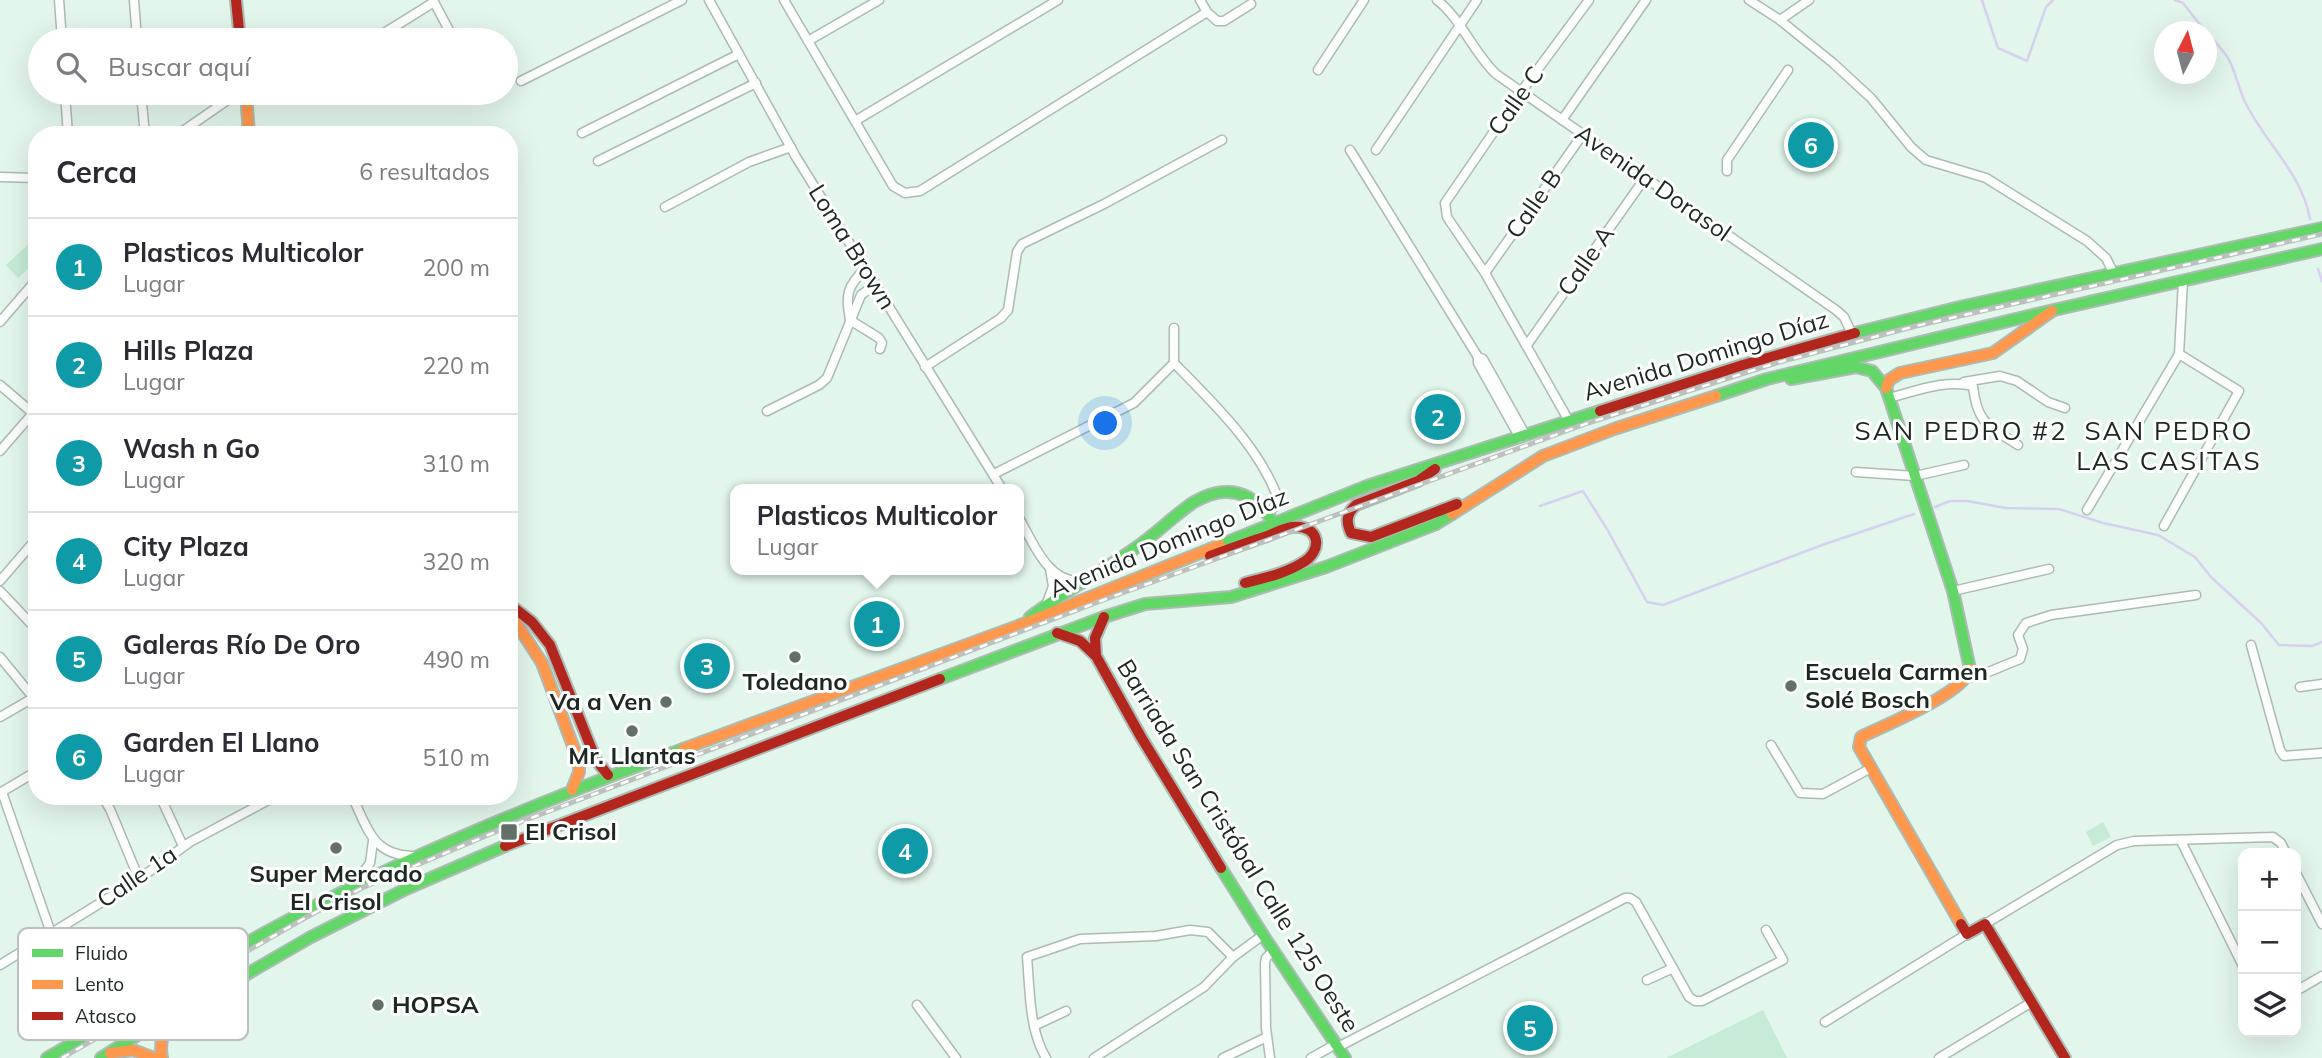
<!DOCTYPE html>
<html lang="es">
<meta charset="utf-8">
<style>
body{margin:0;font-family:Mulish,sans-serif;background:#f7f7f7;color:#2b2b33}
.controls{position:absolute;right:21px;bottom:21px;display:grid;overflow:hidden;border-radius:14px;box-shadow:0 7px 28px #0002}
.controls button{width:63px;height:63px;display:grid;place-items:center;padding:0;border:0;border-bottom:2px solid #e1e1e2;background:#fff;color:#2b2b33;font:35px sans-serif}
.compass{position:absolute;left:2154px;top:21px;width:63px;height:63px;border-radius:50%;background:#fff;box-shadow:0 7px 28px #0002;rotate:6deg}
.you{position:absolute;left:1106px;top:424px;width:24px;height:24px;margin:-18px;border:5px solid #fff;border-radius:50%;background:#1a73e8;box-shadow:0 0 0 10px #1a73e833}
.badge{display:grid;place-items:center;width:46px;height:46px;border-radius:50%;background:#1a73e8;color:#fff;font-size:23px;font-weight:700}
.pin{position:absolute;translate:-50% -50%;border:4px solid #fff;box-shadow:0 2px 7px #0006}
.popup{position:absolute;left:730px;top:484px;width:294px;height:91px;box-sizing:border-box;display:grid;place-content:center;border-radius:14px;background:#fff;filter:drop-shadow(0 2px 5px #0005);font-size:23px;white-space:nowrap;color:#7c7c81}
.popup b{font-size:26px;color:#2b2b33}
.popup::after{content:'';position:absolute;left:50%;top:100%;margin-left:-14px;border:14px solid transparent;border-top-color:#fff}
.list{margin:0;padding:0;list-style:none}
h2{display:flex;justify-content:space-between;align-items:center;height:91px;margin:0;padding:0 28px;font-size:30px}
h2 small{font-size:23px;font-weight:400;color:#7c7c81}
.list li{display:grid;grid-template-columns:46px 1fr auto;gap:21px;align-items:center;box-sizing:border-box;height:98px;padding:0 28px;border-top:2px solid #e1e1e2}
.list b{display:block;font-size:26px;white-space:nowrap}
.list p{margin:0;font-size:23px;white-space:nowrap;color:#7c7c81}
.list em{font-size:23px;font-style:normal;color:#7c7c81}
.icon{flex:none;width:38px;height:38px;fill:none;stroke:currentColor;stroke-width:2;stroke-linecap:round;stroke-linejoin:round}
.map{position:relative;flex:none;width:2322px;height:1058px;overflow:hidden}
.search{position:absolute;background:#fff;box-shadow:0 7px 28px #0002;left:28px;top:28px;width:490px;height:77px;display:flex;align-items:center;gap:18px;box-sizing:border-box;padding:0 24px;border-radius:38px;color:#7c7c81;font-size:26px}
.panel{position:absolute;background:#fff;box-shadow:0 7px 28px #0002;left:28px;top:126px;width:490px;height:679px;border-radius:28px}
.map>svg:first-child{display:block}
.green{fill:#c6ebd7}
.lines{fill:none;stroke-linecap:round;stroke-linejoin:round}
.stream{stroke:#d6d1f0;stroke-width:2.5}
.street-casing{stroke:#acbbb3;stroke-width:11}
.fast-casing{stroke:#acbbb3;stroke-width:14}
.slow-casing{stroke:#acbbb3;stroke-width:14}
.jam-casing{stroke:#acbbb3;stroke-width:14}
.street{stroke:#fbfefc;stroke-width:8}
.fast{stroke:#63d668;stroke-width:10}
.slow{stroke:#ff974d;stroke-width:10}
.jam{stroke:#b3261e;stroke-width:10}
.rail-casing{stroke:#bcc1be;stroke-width:5}
.rail{stroke:#fff;stroke-width:2.5;stroke-dasharray:8;stroke-linecap:butt}
.poi-dot{fill:#617168;stroke:#fff;stroke-width:2.5}
.labels{text-anchor:middle;stroke-width:6;stroke-linejoin:round;paint-order:stroke}
.street-label{font-size:24px;fill:#1b2922;stroke:#fff}
.poi-label{font-size:24px;font-weight:bold;fill:#1b2922;stroke:#fff;text-anchor:start}
.neighbourhood-label{font-size:26px;letter-spacing:2px;fill:#1b2922;stroke:#fff}
.key{fill:#fff;stroke:#bbbfbd;stroke-width:2}
.key-label{font-size:19px;fill:#1b2922}
</style>
<div class="map">
<svg width="2322" height="1058" viewBox="0 0 2322 1058">
<rect width="100%" height="100%" fill="#e2f6eb"/>
<g class="green">
<path d="M32,241L37,245V261L18,278L6,265Z"/>
<path d="M2103,822L2111,837L2093,846L2086,832Z"/>
<path d="M1763,1010L1787,1058H1666Z"/>
</g>
<g class="lines">
<g class="stream">
<path d="M1982,0L1998,48L2027,61L2046,7L2053,0"/>
<path d="M2175,0L2183,3L2206,32"/>
<path d="M2206,32C2214,41 2225,51 2230,62C2236,74 2239,89 2245,102C2265,143 2302,173 2310,219"/>
<path d="M2318,269L2322,281"/>
<path d="M1540,506L1583,491L1607,529L1647,602L1663,605L1825,544L1914,514"/>
<path d="M1935,507L1950,501H1967L2006,508L2059,509L2103,523L2158,535L2195,557L2211,577L2261,623L2279,645L2312,646L2322,642"/>
</g>
<g class="street-casing">
<g id="street">
<path d="M59,0L62,40"/>
<path d="M134,0L137,40"/>
<path d="M433,0L452,36"/>
<path d="M709,0L796,157L1002,489"/>
<path d="M784,0L893,186L905,193L920,191L1207,12"/>
<path d="M1200,0L1207,12L1217,21H1224L1251,4"/>
<path d="M1437,0C1462,20 1473,52 1496,74L1836,310L1844,317L1852,334"/>
<path d="M1749,0L1780,20L1833,63L1871,98L1911,147L1926,160L1986,178L2087,241L2106,258L2114,274"/>
<path d="M1780,20L1809,0"/>
<path d="M381,35L434,2"/>
<path d="M808,41L879,0"/>
<path d="M1318,70L1364,0"/>
<path d="M521,81L682,0"/>
<path d="M65,93L68,135"/>
<path d="M141,93L145,135"/>
<path d="M1562,120L1646,0"/>
<path d="M855,121L1058,0"/>
<path d="M582,133L739,54"/>
<path d="M177,135L235,95L243,93"/>
<path d="M1350,150L1478,357V363L1520,438"/>
<path d="M1376,150L1477,0"/>
<path d="M598,161L756,83"/>
<path d="M1727,171V160L1788,70"/>
<path d="M0,177L37,178"/>
<path d="M665,207L749,162L791,147"/>
<path d="M866,268C847,286 845,295 850,320L879,338L882,343L880,349"/>
<path d="M1485,273L1583,134"/>
<path d="M0,322L37,279"/>
<path d="M1174,328V363C1214,404 1260,447 1279,501L1268,514"/>
<path d="M1527,345L1645,178"/>
<path d="M1478,357L1483,359L1526,436"/>
<path d="M925,367L1001,318L1008,310L1017,252L1022,244L1104,204L1222,140"/>
<path d="M1964,382L2000,376L2017,381L2048,402L2065,408"/>
<path d="M0,385L35,415"/>
<path d="M1889,398C1916,391 1946,379 1973,386C1977,424 1989,426 2018,445"/>
<path d="M767,411L819,385L827,378L861,295L876,284"/>
<path d="M1569,421L1485,273L1447,217L1445,203L1521,92L1589,0"/>
<path d="M0,451L33,413"/>
<path d="M1856,472L1915,476L1964,465"/>
<path d="M994,474L1134,403L1174,363"/>
<path d="M2087,510L2179,354L2183,281"/>
<path d="M1019,518C1033,542 1047,582 1080,581"/>
<path d="M2164,526L2239,391L2179,354"/>
<path d="M0,581L37,538"/>
<path d="M0,591L37,630"/>
<path d="M1953,591L2049,569"/>
<path d="M1047,603L1053,586L1050,569"/>
<path d="M2251,645L2280,750L2284,756L2322,753"/>
<path d="M0,657L37,702"/>
<path d="M1968,677H1976L2020,659L2023,649L2018,635L2026,623L2051,615L2196,595"/>
<path d="M2300,687L2322,684"/>
<path d="M0,717L33,698"/>
<path d="M1771,745L1800,793L1823,794L1871,768"/>
<path d="M2,792L51,933"/>
<path d="M0,793L37,771"/>
<path d="M102,796L110,809L139,879"/>
<path d="M160,796L183,846"/>
<path d="M352,796C367,827 372,855 412,856"/>
<path d="M2181,841L2243,966"/>
<path d="M2296,873L2322,924"/>
<path d="M356,882L370,863L373,841"/>
<path d="M1985,924L2117,845L2134,841L2273,837L2281,843L2286,853"/>
<path d="M0,965L139,879L190,842L276,796"/>
<path d="M1647,980L1673,968"/>
<path d="M2296,991L2322,976"/>
<path d="M917,1005L956,1058"/>
<path d="M1825,1022L1967,934"/>
<path d="M1034,1026L1066,1011"/>
<path d="M1338,1047L1625,898H1630L1636,902L1689,997L1695,1001H1702L1783,960L1766,930"/>
<path d="M1046,1058C1029,1030 1030,990 1027,957L1080,939L1156,936L1190,930L1208,932L1233,957"/>
<path d="M1094,1058L1204,987L1233,957L1263,935"/>
<path d="M1223,1058L1267,1037"/>
<path d="M1270,1058L1266,1028L1265,963L1266,958L1273,951"/>
<path d="M1311,1058L1336,1044"/>
<path d="M1939,1058L2032,1002"/>
</g>
</g>
<g class="fast-casing">
<g id="fast">
<path d="M1855,333L1960,307L2322,228"/>
<path d="M1791,379L1856,367L1872,371L1886,388L1953,591L1970,669"/>
<path d="M1716,396L1767,379L2054,310L2322,249"/>
<path d="M1220,545L1367,486L1600,411"/>
<path d="M1030,617C1063,592 1100,573 1134,549C1155,535 1173,516 1194,502C1203,497 1214,492 1225,492C1246,491 1262,505 1273,522"/>
<path d="M940,679L1104,617L1145,604L1231,597L1326,567L1436,524L1452,514"/>
<path d="M1221,868L1263,935L1345,1058"/>
<path d="M47,1058C161,993 273,923 392,868C487,824 585,785 683,749"/>
<path d="M101,1058L152,1026L190,1007L311,937L406,889L505,846"/>
</g>
</g>
<g class="slow-casing">
<g id="slow">
<path d="M246,93L249,135"/>
<path d="M1886,388L1889,380L1900,373L1993,353L2052,311"/>
<path d="M1452,514L1543,456L1614,429L1716,396"/>
<path d="M509,612L542,663L579,762V772L572,790"/>
<path d="M683,749L1018,626L1220,545"/>
<path d="M1961,924L1859,747L1861,737C1885,725 1965,693 1970,669"/>
<path d="M110,1053L133,1050L154,1058"/>
<path d="M162,1058C159,1041 163,1030 176,1018"/>
</g>
</g>
<g class="jam-casing">
<g id="jam">
<path d="M236,0L240,40"/>
<path d="M1600,411L1743,365L1855,333"/>
<path d="M1435,469L1418,481L1356,505C1346,514 1346,522 1351,533L1371,537L1457,504"/>
<path d="M1210,556C1229,549 1248,542 1267,536C1275,533 1284,528 1292,527C1320,524 1324,551 1302,563C1284,574 1264,578 1245,583"/>
<path d="M509,604L532,622L550,645L596,760L608,775"/>
<path d="M1057,633L1080,641L1096,656L1141,737L1221,868"/>
<path d="M1096,656L1095,638L1104,617"/>
<path d="M505,846L940,679"/>
<path d="M1961,924L1967,934L1985,924L2065,1058"/>
</g>
</g>
<use href="#street" class="street"/>
<use href="#fast" class="fast"/>
<use href="#slow" class="slow"/>
<use href="#jam" class="jam"/>
<g class="rail-casing">
<path id="rail" d="M62,1058L303,919L362,888L505,828L1106,599L1588,423L1776,363L1916,326L2322,234"/>
</g>
<use href="#rail" class="rail"/>
</g>
<g class="poi-dot">
<circle cx="795" cy="657" r="7"/>
<circle cx="1791" cy="686" r="7"/>
<circle cx="666" cy="702" r="7"/>
<circle cx="632" cy="731" r="7"/>
<rect x="500" y="823" width="18" height="18" rx="3.5"/>
<circle cx="336" cy="848" r="7"/>
<circle cx="378" cy="1005" r="7"/>
</g>
<g class="labels">
<g class="street-label">
<text transform="translate(1516 101) rotate(-55)" y="8">Calle C</text>
<text transform="translate(1653 183) rotate(35)" y="8">Avenida Dorasol</text>
<text transform="translate(1534 204) rotate(-55)" y="8">Calle B</text>
<text transform="translate(852 247) rotate(58)" y="8">Loma Brown</text>
<text transform="translate(1586 261) rotate(-55)" y="8">Calle A</text>
<text transform="translate(1706 356) rotate(-17)" y="8">Avenida Domingo Díaz</text>
<text transform="translate(1169 543) rotate(-22)" y="8">Avenida Domingo Díaz</text>
<text transform="translate(1238 846) rotate(58)" y="8">Barriada San Cristóbal Calle 125 Oeste</text>
<text transform="translate(137 877) rotate(-34)" y="8">Calle 1a</text>
</g>
<g class="poi-label">
<text x="1805" y="680">Escuela Carmen<tspan x="1805" dy="28">Solé Bosch</tspan></text>
<text x="795" y="690" text-anchor="middle">Toledano</text>
<text x="652" y="710" text-anchor="end">Va a Ven</text>
<text x="632" y="764" text-anchor="middle">Mr. Llantas</text>
<text x="525" y="840">El Crisol</text>
<text x="336" y="882" text-anchor="middle">Super Mercado<tspan x="336" dy="28">El Crisol</tspan></text>
<text x="392" y="1013">HOPSA</text>
</g>
<g class="neighbourhood-label">
<text x="1961" y="440">SAN PEDRO #2</text>
<text x="2169" y="440">SAN PEDRO<tspan x="2169" dy="30">LAS CASITAS</tspan></text>
</g>
</g>
<rect x="18" y="928" width="230" height="112" rx="10" class="key"/>
<rect x="32" y="949" width="31" height="8" fill="#63d668"/>
<rect x="32" y="980" width="31" height="9" fill="#ff974d"/>
<rect x="32" y="1012" width="31" height="8" fill="#b3261e"/>
<g class="key-label">
<text x="75" y="960">Fluido</text>
<text x="75" y="991">Lento</text>
<text x="75" y="1023">Atasco</text>
</g>
</svg>
<div class="controls">
<button>+</button>
<button>−</button>
<button><svg class="icon" aria-label="layers" viewBox="0 0 24 24"><path d="M12 4l9 5-9 5-9-5zM3 14l9 5 9-5"/></svg></button>
</div>
<svg class="compass" viewBox="-18 -18 36 36"><path d="M0-13l5 13h-10z" fill="#e53935"/><path d="M0 13l5-13h-10z" fill="#7c7c81"/></svg>
<div class="you"></div>
<div class="pin badge" style="left:877px;top:624px;background:#0f9aa8">1</div>
<div class="popup"><b>Plasticos Multicolor</b>Lugar</div>
<div class="pin badge" style="left:1438px;top:417px;background:#0f9aa8">2</div>
<div class="pin badge" style="left:707px;top:666px;background:#0f9aa8">3</div>
<div class="pin badge" style="left:905px;top:851px;background:#0f9aa8">4</div>
<div class="pin badge" style="left:1530px;top:1028px;background:#0f9aa8">5</div>
<div class="pin badge" style="left:1811px;top:145px;background:#0f9aa8">6</div>
<div class="search"><svg class="icon" aria-label="search" viewBox="0 0 24 24"><circle cx="10" cy="10" r="6"/><path d="M15 15l6 6"/></svg>Buscar aquí</div>
<section class="panel">
<h2>Cerca<small>6 resultados</small></h2>
<ul class="list">
<li><span class="badge" style="background:#0f9aa8">1</span><div><b>Plasticos Multicolor</b><p>Lugar</p></div><em>200 m</em></li>
<li><span class="badge" style="background:#0f9aa8">2</span><div><b>Hills Plaza</b><p>Lugar</p></div><em>220 m</em></li>
<li><span class="badge" style="background:#0f9aa8">3</span><div><b>Wash n Go</b><p>Lugar</p></div><em>310 m</em></li>
<li><span class="badge" style="background:#0f9aa8">4</span><div><b>City Plaza</b><p>Lugar</p></div><em>320 m</em></li>
<li><span class="badge" style="background:#0f9aa8">5</span><div><b>Galeras Río De Oro</b><p>Lugar</p></div><em>490 m</em></li>
<li><span class="badge" style="background:#0f9aa8">6</span><div><b>Garden El Llano</b><p>Lugar</p></div><em>510 m</em></li>
</ul>
</section>
</div>
